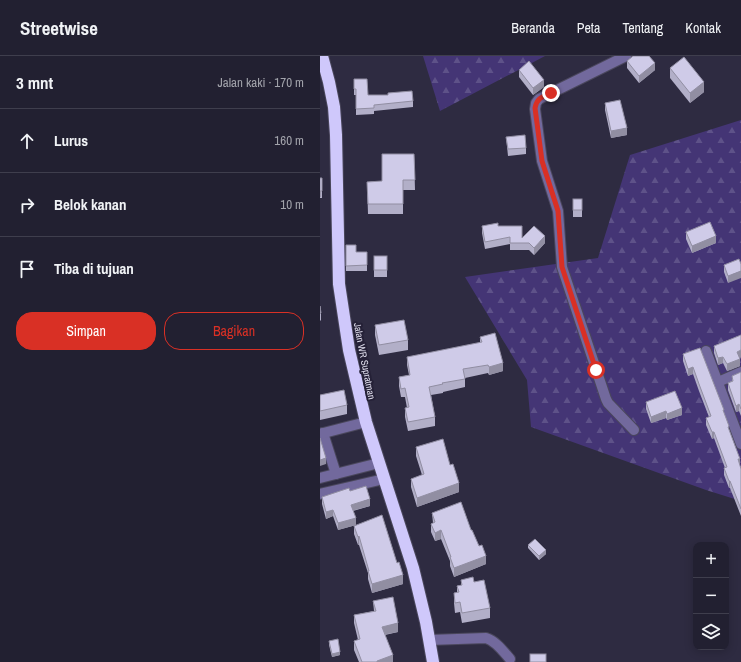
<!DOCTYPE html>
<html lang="id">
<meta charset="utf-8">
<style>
body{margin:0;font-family:"Archivo Narrow",sans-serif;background:#2e2d3d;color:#f1f3f6}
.controls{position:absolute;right:12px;bottom:12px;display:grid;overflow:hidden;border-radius:8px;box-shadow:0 2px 10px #0003}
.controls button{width:36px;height:36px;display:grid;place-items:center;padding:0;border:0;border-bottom:1px solid #3f3e4d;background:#222031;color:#f1f3f6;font:20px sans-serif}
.stop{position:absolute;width:12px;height:12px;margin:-9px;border:3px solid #d93025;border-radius:50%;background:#fff}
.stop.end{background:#d93025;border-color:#fff;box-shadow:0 1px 4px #0008}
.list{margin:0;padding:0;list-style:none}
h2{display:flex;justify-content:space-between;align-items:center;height:52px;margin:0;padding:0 16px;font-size:17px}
h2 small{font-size:13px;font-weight:400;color:#a2a3ab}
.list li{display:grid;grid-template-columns:26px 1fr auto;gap:12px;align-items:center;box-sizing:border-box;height:64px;padding:0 16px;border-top:1px solid #3f3e4d}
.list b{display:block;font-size:15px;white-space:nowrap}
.list em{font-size:13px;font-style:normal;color:#a2a3ab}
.actions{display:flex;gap:8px;padding:12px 16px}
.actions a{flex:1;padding:9px 0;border:1px solid #d93025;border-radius:16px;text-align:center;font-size:14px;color:#d93025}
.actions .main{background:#d93025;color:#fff}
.icon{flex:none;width:22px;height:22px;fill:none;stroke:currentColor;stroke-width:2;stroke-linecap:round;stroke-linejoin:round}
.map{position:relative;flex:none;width:421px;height:606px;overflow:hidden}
header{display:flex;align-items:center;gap:24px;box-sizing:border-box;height:56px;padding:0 20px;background:#222031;border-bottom:1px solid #3f3e4d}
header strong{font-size:19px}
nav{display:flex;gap:22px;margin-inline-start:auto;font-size:14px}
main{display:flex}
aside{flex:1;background:#222031}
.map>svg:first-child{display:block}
.forest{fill:url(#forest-firs)}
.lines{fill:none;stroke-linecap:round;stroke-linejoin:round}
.minor-casing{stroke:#4a475c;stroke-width:12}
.highway-casing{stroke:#4a475c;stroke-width:14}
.minor{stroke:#72699d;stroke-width:10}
.highway{stroke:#cfc8fb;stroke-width:12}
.wall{fill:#b2afc8}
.shaded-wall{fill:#918ea2}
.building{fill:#cfcbe8;stroke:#918ea2}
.route{stroke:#d93025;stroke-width:5}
.labels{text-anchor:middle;stroke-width:4;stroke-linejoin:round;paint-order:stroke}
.street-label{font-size:10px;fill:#dbd9e8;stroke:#252137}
</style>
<header>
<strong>Streetwise</strong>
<nav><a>Beranda</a><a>Peta</a><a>Tentang</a><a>Kontak</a></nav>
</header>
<main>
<aside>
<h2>3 mnt<small>Jalan kaki · 170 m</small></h2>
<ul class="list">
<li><svg class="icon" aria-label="ahead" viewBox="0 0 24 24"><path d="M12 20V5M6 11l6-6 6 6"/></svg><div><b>Lurus</b></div><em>160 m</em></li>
<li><svg class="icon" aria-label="right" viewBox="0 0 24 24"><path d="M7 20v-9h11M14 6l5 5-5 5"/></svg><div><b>Belok kanan</b></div><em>10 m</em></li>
<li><svg class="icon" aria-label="arrive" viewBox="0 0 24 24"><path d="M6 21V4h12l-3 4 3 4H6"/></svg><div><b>Tiba di tujuan</b></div></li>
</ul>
<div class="actions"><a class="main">Simpan</a><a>Bagikan</a></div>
</aside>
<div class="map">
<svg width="421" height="606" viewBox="0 0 421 606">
<defs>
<pattern id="forest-firs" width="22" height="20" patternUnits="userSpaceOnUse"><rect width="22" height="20" fill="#443575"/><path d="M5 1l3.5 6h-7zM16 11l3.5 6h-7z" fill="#5e5289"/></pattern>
</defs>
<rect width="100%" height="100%" fill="#2e2b41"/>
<g class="forest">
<path d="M103,0H225L120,55Z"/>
<path d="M421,64V445L386,434L211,371L207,324L145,221L278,202L310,99Z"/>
</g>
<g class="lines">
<g class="minor-casing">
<g id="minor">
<path d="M306,0L219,43L216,47L215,53L222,105L238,155L242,211L286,343L288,347L314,374"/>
<path d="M386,295L421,388"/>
<path d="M398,326L421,316"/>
<path d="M3,377L16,418"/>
<path d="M0,378L46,366"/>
<path d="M0,422L59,407"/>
<path d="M0,438L64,423"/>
<path d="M109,584L166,582C176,585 183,595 190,603"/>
</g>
</g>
<g class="highway-casing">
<path id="highway" d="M2,0L9,26L14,51L16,79L19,228L29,294L46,366L93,512L106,566L113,606"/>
</g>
<use href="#minor" class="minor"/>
<use href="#highway" class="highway"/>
</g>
<g class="wall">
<path d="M307,5L335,14L319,27L307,12Z"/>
<path d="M350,12L384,36L370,47L350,22Z"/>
<path d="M199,14L224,31L213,39L199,21Z"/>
<path d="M34,23L48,39L93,45V51L54,55V58L36,59V39H34Z"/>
<path d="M285,47L307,79L291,82L285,54Z"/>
<path d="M186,81L206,92V98L188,100Z"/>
<path d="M94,98L95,134H83V158H48L47,126L62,125Z"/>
<rect x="0" y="122" width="2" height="20"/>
<rect x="253" y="143" width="9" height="18"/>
<path d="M162,170H178L202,182L225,187L214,199L209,194H190V188L165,193L162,177Z"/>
<path d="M366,176L396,187L372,197L366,183Z"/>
<path d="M26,189L36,196H47V215H26Z"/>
<rect x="54" y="200" width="13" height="21"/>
<path d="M419,203L408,227L404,216V209Z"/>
<path d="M0,250L1,257V264L0,265Z"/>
<path d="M55,269L88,284V294L59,299L55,279Z"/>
<path d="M421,279V301L420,302V310L407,315L403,307L398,309L394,297V290Z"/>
<path d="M160,281L183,315L169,319L168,317L145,322V331L123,336V337L111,339L115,361V370L88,375L85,361V352H87L85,341H81L79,330V321L89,319L87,309V301L160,287Z"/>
<path d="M380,292L404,357L421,413V460L410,432H409L404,419V412H405L394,382L392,383L386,369V362L389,361L379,335L373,318L368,320L363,305V298Z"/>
<path d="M421,316V360L419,355L416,356L408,334V327L412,325V320Z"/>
<path d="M0,339L27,349V358L0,364Z"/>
<path d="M326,346L362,359L347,364L346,362L331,367L326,353Z"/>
<path d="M96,391L130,409L139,436L97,451L91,431V423L102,419L96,400Z"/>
<path d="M30,435L50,450L33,455L36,469L18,474L13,460L6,463L2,448V441Z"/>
<path d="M112,457L151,474L166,508L134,521L130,510V505L121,483L115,485L111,476V468L113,467Z"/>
<path d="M34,470L83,528L52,537L48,523V517L39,489H38L34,478Z"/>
<path d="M208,489L226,498L219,504L208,492Z"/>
<path d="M141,524L154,526L170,552V562L142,567L140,556L135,557L134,547V537H137V530L141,529Z"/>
<path d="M53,545L78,576L65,579L73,606H39L34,594V585L38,584L34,567V559L54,555Z"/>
<path d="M9,585L20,599L12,601L9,589Z"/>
</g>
<g class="shaded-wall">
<path d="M335,7V14L319,27V20Z"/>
<path d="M224,24V31L213,39V32Z"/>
<path d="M384,26V36L370,47V37Z"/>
<path d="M307,72V79L291,82V75Z"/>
<path d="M225,180V187L214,199V192Z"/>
<path d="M396,180V187L372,197V190Z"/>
<path d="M421,215V222L408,227V220Z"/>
<path d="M421,294V301L417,303V296Z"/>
<path d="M403,301V307L398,309V302Z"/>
<path d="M420,303V310L407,315V308Z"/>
<path d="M183,307V315L169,319V311Z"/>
<path d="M373,311V318L368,320V313Z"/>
<path d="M419,348V355L416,356V350Z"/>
<path d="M362,352V359L347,364V358Z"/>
<path d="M346,355V362L331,367V361Z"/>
<path d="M392,376H394V382L392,383Z"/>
<path d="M6,402V408L0,410V404Z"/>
<path d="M418,403H420V410Z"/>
<rect x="409" y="425" width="1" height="7"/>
<path d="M139,427V436L97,451V442Z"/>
<path d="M50,443V450L31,455V449Z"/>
<path d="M13,454V460L6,463V456Z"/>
<path d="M36,462V469L18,474V467Z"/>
<path d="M121,474V483L115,485V477Z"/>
<path d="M39,480V489H38V481Z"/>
<path d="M226,494V498L219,504V500Z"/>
<path d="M166,500V508L134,521V512Z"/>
<path d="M83,519V528L52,537V528Z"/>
<path d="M78,567V576L62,579V571Z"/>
<path d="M20,596V599L12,601V598Z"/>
<path d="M73,599V606H56L57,605Z"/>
</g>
<g class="building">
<path d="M313,0H329L335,7L319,20L307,5Z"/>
<path d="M364,1L384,26L370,37L350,12Z"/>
<path d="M209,5L224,24L213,32L199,14Z"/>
<path d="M34,23H47L48,39H68V37L92,35L93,45L54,49V52L36,53V33H34Z"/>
<path d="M300,44L307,72L291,75L285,47Z"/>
<path d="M205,79L206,92L188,93L186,81Z"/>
<path d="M62,98H94L95,124H83V148H48L47,126L62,125Z"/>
<path d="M0,122H2V135H0V141Z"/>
<rect x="253" y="143" width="9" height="11"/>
<path d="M390,166L396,180L372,190L366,176Z"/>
<path d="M178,167V170H202V182L214,170L225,180L214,192L209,187H190V181L165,186L162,170Z"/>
<path d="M26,189H36V196H47V209L26,210Z"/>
<rect x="54" y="200" width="13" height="14"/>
<path d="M419,203L421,208V215L408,220L404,209Z"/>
<path d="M0,250L1,257L0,258Z"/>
<path d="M84,264L88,284L59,289L55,269Z"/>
<path d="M175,277L183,307L169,311L168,309L143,313L145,323L122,327L123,328L109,331L115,361L88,366L85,352L89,351L85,332L81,333L79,321L90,319L87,301L162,286L160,281Z"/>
<path d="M421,279V294L417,296L420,303L407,308L403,301L398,302L394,290Z"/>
<path d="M380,292L404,354H403L409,370L408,371L420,403H418L421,413V453L410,425H409L404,412L407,411L394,376H392L386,362L391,360L379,328L373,311L368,313L363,298Z"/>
<path d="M421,316V353L419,348L416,350L408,327L413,325L412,320Z"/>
<path d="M24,334L27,349L0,355V339Z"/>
<path d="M355,335L362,352L347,358L346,355L331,361L326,346Z"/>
<path d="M0,382L6,402L0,404Z"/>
<path d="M123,383L130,409L133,408L139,427L97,442L91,423L104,418L96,391Z"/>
<path d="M46,430L50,443L31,449L36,462L18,467L13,454L6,456L2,441L29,432L30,435Z"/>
<path d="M141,446L151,474H152L159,490L162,489L166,500L134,512L130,501H131L121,474L115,477L111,468L115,466L112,457Z"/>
<path d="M62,459L77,507L79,506L83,519L52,528L48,515H49L39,480L38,481L34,470Z"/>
<path d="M215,483L226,494L219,500L208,489Z"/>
<path d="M153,521L154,526L164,524L170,552L142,557L140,546L135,547L134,537L139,536L137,530L142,529L141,524Z"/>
<path d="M73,541L78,567L62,571L73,599L57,605V606H42L34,585L40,583L34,559L56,555L53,545Z"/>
<path d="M18,583L20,596L12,598L9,585Z"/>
<rect x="210" y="598" width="16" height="8"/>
</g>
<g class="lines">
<path class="route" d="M231,37C222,41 217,42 215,52L222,105L238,155L242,211L276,314"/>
</g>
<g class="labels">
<g class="street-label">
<text transform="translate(45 305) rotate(79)" y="4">Jalan WR Supratman</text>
</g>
</g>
</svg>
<div class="controls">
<button>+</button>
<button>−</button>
<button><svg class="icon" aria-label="layers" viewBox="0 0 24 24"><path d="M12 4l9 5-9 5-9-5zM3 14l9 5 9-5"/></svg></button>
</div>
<div class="stop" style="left:276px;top:314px"></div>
<div class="stop end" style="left:231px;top:37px"></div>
</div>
</main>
